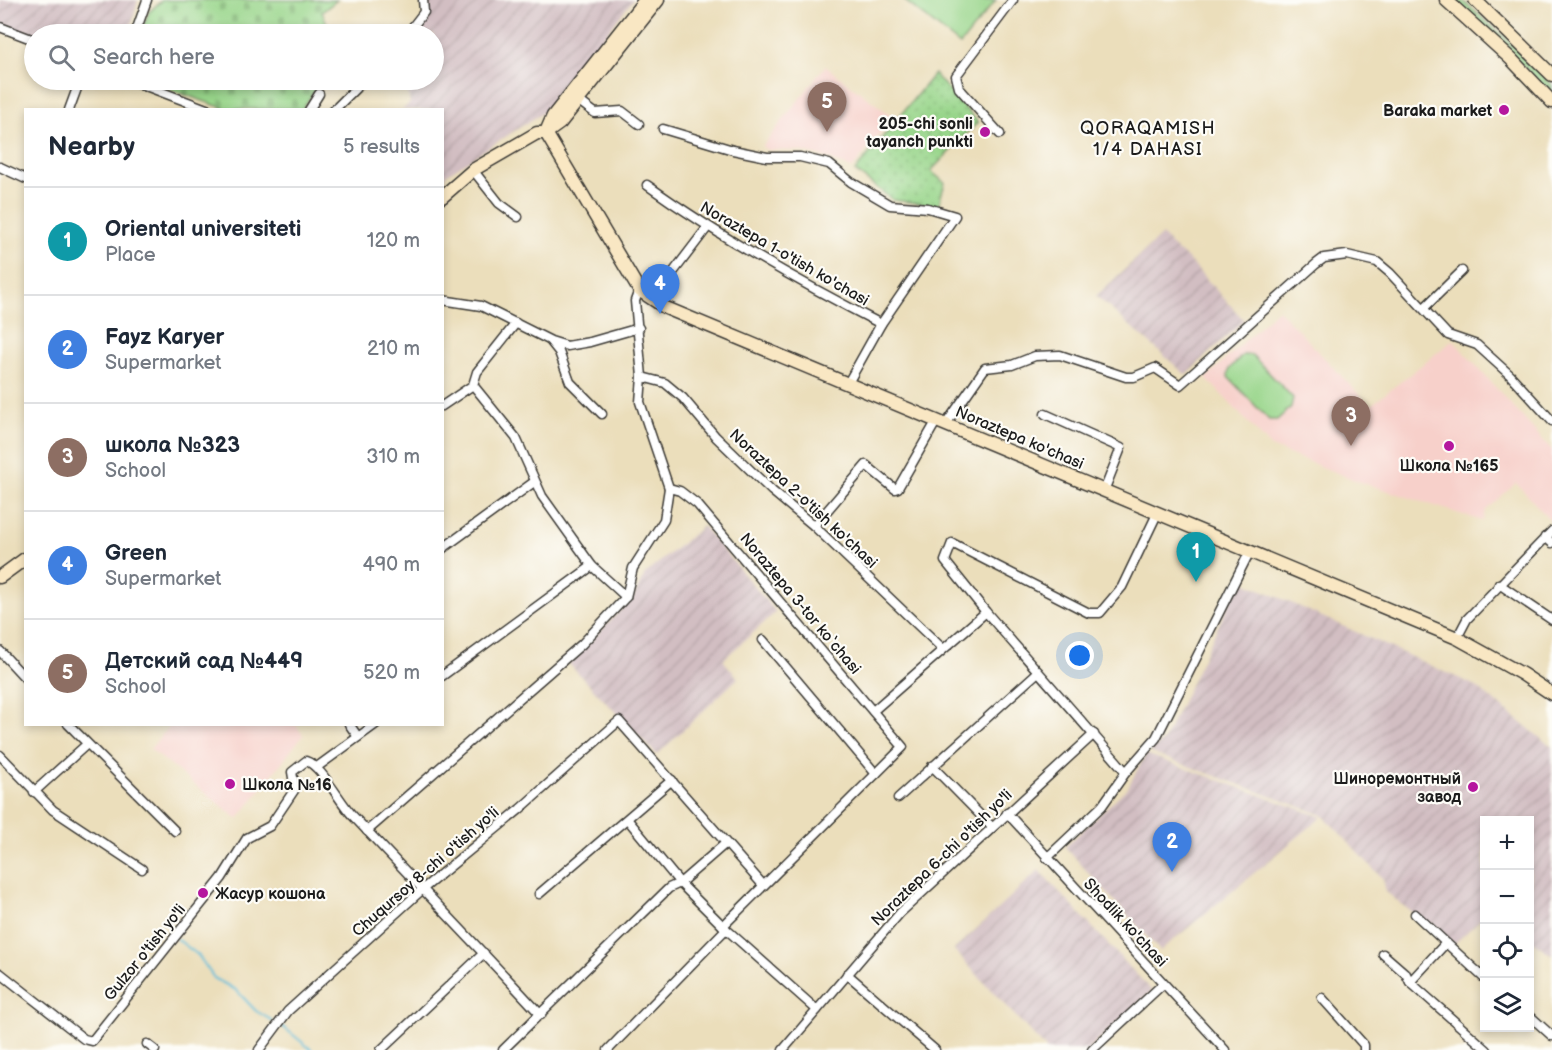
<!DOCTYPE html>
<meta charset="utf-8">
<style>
body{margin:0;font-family:"Balsamiq Sans",sans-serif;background:#f6f6f7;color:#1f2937}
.controls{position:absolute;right:18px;bottom:18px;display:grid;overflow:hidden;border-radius:0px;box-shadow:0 3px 9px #0003}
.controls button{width:54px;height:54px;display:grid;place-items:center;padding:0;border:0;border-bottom:2px solid #e0e1e3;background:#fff;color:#1f2937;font:30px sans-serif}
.you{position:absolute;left:1080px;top:656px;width:21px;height:21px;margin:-15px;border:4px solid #fff;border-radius:50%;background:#1a73e8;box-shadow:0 0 0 9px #1a73e833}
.badge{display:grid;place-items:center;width:39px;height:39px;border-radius:50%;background:#b45309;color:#fff;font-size:20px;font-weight:700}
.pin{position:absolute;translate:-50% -50px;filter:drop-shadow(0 2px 3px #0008)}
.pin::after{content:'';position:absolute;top:32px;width:21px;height:18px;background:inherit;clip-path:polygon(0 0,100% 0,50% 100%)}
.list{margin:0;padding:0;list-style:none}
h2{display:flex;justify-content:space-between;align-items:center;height:78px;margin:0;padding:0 24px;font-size:26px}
h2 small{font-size:20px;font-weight:400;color:#747a83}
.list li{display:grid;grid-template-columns:39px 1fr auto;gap:18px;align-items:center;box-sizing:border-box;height:108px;padding:0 24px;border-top:2px solid #e0e1e3}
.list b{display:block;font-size:22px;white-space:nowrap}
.list p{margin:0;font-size:20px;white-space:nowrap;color:#747a83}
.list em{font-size:20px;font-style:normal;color:#747a83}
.icon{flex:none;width:33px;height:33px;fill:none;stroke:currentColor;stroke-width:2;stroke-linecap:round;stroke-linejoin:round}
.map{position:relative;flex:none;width:1552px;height:1050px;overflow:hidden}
.search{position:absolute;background:#fff;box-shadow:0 3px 9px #0003;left:24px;top:24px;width:420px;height:66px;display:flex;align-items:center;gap:15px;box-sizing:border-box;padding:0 21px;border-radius:33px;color:#747a83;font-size:22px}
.panel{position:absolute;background:#fff;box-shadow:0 3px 9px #0003;left:24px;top:108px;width:420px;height:618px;border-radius:0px}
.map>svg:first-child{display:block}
.built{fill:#f7d0ca}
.industrial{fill:url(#industrial-furrows)}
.grass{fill:url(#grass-dots);stroke:#5a7853;stroke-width:1.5}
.cemetery{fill:url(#cemetery-stones);stroke:#5a7853;stroke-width:1.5}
.green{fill:#98d58a;stroke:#5a7853;stroke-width:1.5}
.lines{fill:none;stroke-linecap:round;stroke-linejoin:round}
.stream{stroke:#5bbbd9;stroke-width:2}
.street-casing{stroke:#3b3934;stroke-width:11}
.secondary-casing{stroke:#3b3934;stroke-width:15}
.street{stroke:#fff;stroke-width:8}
.secondary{stroke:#f9e7c3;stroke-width:12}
.poi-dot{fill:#b5179e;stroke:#fdfcf7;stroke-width:2}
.labels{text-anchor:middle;stroke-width:4.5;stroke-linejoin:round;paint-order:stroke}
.poi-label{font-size:16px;font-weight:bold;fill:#1c1c1c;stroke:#fdfcf7;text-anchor:end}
.street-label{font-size:16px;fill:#1c1c1c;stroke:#fdfcf7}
.neighbourhood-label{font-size:18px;letter-spacing:1.5px;fill:#1c1c1c;stroke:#fdfcf7}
</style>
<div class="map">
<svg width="1552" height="1050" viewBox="0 0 1552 1050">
<defs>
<pattern id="industrial-furrows" width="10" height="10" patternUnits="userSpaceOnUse" patternTransform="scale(1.5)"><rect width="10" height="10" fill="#d2bec2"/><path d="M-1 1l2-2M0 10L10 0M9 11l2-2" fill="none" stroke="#b4a3a6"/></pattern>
<pattern id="grass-dots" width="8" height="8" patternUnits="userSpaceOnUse" patternTransform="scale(1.5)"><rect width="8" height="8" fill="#98d58a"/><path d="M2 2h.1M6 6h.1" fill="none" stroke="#82b676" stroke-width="1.8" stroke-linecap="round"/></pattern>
<pattern id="cemetery-stones" width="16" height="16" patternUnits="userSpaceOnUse" patternTransform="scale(1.5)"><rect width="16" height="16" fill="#98d58a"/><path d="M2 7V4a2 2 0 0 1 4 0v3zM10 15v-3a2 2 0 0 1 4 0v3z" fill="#82b676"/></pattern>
</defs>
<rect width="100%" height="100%" fill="#fdfcf7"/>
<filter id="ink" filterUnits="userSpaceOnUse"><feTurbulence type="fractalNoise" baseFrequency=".0167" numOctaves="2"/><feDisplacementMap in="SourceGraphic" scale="12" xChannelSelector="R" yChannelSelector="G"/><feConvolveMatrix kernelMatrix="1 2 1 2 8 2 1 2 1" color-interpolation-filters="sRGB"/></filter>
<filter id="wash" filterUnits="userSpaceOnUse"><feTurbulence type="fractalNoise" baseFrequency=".008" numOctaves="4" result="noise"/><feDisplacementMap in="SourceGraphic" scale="24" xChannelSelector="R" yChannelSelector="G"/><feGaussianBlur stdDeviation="1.35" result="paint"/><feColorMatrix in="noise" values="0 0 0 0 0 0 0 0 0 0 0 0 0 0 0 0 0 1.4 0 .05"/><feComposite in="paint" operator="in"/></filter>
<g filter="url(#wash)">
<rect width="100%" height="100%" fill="#ebdebb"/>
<g class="built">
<path d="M825,66L893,117L852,169L827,158L799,151L769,150L762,147Z"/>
<path d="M1278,309L1370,406L1453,340L1552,450V518L1550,520L1516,483L1485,511L1482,521L1360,482L1271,447L1206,378Z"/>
<path d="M171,725H296L303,735L238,819L150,749Z"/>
</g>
<g class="industrial">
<path d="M0,0H138L129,34H34V38L0,25Z"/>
<path d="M426,0H633L544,112L446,175L445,181L442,180V110H402L410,103L406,80H434V34H411L430,10Z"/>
<path d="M1162,235L1178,252L1183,254L1244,320L1186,375L1096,296Z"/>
<path d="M703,526L776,612L723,660L738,678L657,755L569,664L634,596L645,574Z"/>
<path d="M1240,580L1474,685L1552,747V955L1530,939V820H1484V916L1453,945L1386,892L1383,879L1323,815L1149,752L1164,740Z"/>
<path d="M1146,754L1322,817L1160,951L1065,847L1128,787Z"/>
<path d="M1039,870L1152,991L1088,1050H1047L954,950Z"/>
</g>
<g class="grass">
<path d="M1453,0H1462L1516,47L1552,85V94Z"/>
<path d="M934,74L978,122L931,171L945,183L938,206L893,200L855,171Z"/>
</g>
<g class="cemetery">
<path d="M162,0H337L322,12L329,28L323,34H140L149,12Z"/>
<path d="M143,80H310L316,89L302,109H226Z"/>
</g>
<g class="green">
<path d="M904,0H996L960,45Z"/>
<path d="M1243,355H1252L1293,398L1291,407L1277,420H1269L1228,377L1229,369Z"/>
</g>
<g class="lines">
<g class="stream">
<path d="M177,939L198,955L214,978L236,990L256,1011L273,1021"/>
<path d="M282,1026L312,1050"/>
</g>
</g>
</g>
<g filter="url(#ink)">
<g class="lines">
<g class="street-casing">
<g id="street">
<path d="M0,27L34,40"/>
<path d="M135,34L147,0"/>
<path d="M407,34L424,12L423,0"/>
<path d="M130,80L209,110"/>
<path d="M579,101L595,113L622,111L639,124"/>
<path d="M69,110L80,80"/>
<path d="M309,110L319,94"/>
<path d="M334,110L364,80"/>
<path d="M663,129L733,150L767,157H800L829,164L851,182L890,205L928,208L955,216L881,324L848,383"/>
<path d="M1000,134L959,88L956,76L1013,0"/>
<path d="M0,167L26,179"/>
<path d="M473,170L499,203L518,217"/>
<path d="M647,185C721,238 799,282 881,324"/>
<path d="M442,300L481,306L551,341L567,346L590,342L639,328"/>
<path d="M652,300L707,228"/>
<path d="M1424,308L1462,271"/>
<path d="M551,342L559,352L570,382L602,414"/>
<path d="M642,377L665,383L683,398L716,437L772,491L814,526L943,649"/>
<path d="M473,385L516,438L542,496L592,566L626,597"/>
<path d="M442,406L473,385L477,372L516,323"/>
<path d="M1045,414L1121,448L1104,491"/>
<path d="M946,424L985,368L1012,365L1035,356L1060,355L1126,377H1134L1155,368L1180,385L1316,264L1324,258L1347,255L1377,262L1390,273L1448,335L1477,345L1510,375L1552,421"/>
<path d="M669,488L680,491L697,504L903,747L723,926"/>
<path d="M814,526L866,465L895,489L898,488L937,420"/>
<path d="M1545,537L1552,543"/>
<path d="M442,549L534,482"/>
<path d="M1499,584L1552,620"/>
<path d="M1457,638L1467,619L1552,531"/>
<path d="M763,640L876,774"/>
<path d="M0,651L26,679"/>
<path d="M442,676L592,566"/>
<path d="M873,711L986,612"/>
<path d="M68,724L175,831"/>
<path d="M349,724L358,737"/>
<path d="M0,755L53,810L142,869"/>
<path d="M932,766L992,827"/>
<path d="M317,767L376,724"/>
<path d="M1126,772L986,612L945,561L952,543L1089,613H1100L1122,587L1157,514"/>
<path d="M34,792L86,745"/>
<path d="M898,798L1038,672"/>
<path d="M1007,813L1225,1050"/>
<path d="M628,820L680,883L726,929L817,1010"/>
<path d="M367,831L582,644L626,597L633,568L664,520L669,488L640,402L642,377L635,301L639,290"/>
<path d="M1047,858L1102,806L1126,772L1156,738L1249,553"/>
<path d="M539,894L672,780"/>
<path d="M1415,914L1484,978"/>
<path d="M1383,954L1406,974L1410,982L1487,1050"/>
<path d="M0,973L84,1039L92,1041L222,878L247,838L270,826L295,789L292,772L306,761C321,765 340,803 353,816C416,882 479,948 541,1015"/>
<path d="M847,974L935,1050"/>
<path d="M1410,982L1445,944"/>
<path d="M1322,998L1364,1045V1050"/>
<path d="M1530,1016L1552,1036"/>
<path d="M147,1044L155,1050"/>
<path d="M259,1050L288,1011L424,888L520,809L619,721L763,885"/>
<path d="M381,1050L484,953"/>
<path d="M503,1050L669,888L680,883L726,843"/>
<path d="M608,1050L726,929"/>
<path d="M783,1050L900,913L1094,734"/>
<path d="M1092,1050L1163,984"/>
</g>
</g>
<g class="secondary-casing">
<g id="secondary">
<path d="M1446,0L1511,59L1552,102"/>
<path d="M1475,0L1552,75"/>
<path d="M546,132L553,116L645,0"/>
<path d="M546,133L639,290L666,308L1457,638L1522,674L1552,694"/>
<path d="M546,133L560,123L658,0"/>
<path d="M442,197L473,170L537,133H546"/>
<path d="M0,577L26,558"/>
</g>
</g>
<use href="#street" class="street"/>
<use href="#secondary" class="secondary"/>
</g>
</g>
<g class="poi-dot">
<circle cx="1504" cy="110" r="6"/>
<circle cx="985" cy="132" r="6"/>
<circle cx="1449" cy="446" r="6"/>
<circle cx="230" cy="784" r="6"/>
<circle cx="1473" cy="787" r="6"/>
<circle cx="203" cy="893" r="6"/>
</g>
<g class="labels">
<g class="poi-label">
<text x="1492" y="116">Baraka market</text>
<text x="973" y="129">205-chi sonli<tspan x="973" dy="18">tayanch punkti</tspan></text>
<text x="1449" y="471" text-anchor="middle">Школа №165</text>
<text x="1461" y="784">Шиноремонтный<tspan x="1461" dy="18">завод</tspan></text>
<text x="242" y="790" text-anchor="start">Школа №16</text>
<text x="215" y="899" text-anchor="start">Жасур кошона</text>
</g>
<g class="street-label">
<text transform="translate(785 253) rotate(30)" y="6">Noraztepa 1-o'tish ko'chasi</text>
<text transform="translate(1020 437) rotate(23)" y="6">Noraztepa ko'chasi</text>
<text transform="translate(804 498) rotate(43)" y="6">Noraztepa 2-o'tish ko'chasi</text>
<text transform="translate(801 603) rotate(50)" y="6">Noraztepa 3-tor ko‘chasi</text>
<text transform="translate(941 857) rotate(-44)" y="6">Noraztepa 6-chi o'tish yo'li</text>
<text transform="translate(425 871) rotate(-41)" y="6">Chuqursoy 8-chi o'tish yo'li</text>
<text transform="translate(1126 922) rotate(47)" y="6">Shodlik ko'chasi</text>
<text transform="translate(144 952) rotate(-51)" y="6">Gulzor o'tish yo'li</text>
</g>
<g class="neighbourhood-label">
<text x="1148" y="134">QORAQAMISH<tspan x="1148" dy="21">1/4 DAHASI</tspan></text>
</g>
</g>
</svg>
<div class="controls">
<button>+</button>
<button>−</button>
<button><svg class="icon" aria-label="locate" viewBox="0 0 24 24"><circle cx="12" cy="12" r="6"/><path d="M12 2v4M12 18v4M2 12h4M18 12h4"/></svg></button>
<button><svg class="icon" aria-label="layers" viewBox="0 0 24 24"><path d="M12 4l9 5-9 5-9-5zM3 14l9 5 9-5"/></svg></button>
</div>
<div class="you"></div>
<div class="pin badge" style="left:1196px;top:582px;background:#0f9aa8">1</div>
<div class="pin badge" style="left:1172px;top:872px;background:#3f7fe0">2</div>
<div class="pin badge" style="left:1351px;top:446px;background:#8d6e63">3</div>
<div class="pin badge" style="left:660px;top:314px;background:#3f7fe0">4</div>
<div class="pin badge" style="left:827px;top:132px;background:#8d6e63">5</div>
<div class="search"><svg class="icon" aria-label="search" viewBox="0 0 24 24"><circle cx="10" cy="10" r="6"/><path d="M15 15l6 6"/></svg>Search here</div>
<section class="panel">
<h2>Nearby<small>5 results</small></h2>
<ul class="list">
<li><span class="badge" style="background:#0f9aa8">1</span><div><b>Oriental universiteti</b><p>Place</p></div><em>120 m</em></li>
<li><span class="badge" style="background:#3f7fe0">2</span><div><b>Fayz Karyer</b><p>Supermarket</p></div><em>210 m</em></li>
<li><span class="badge" style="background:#8d6e63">3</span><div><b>школа №323</b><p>School</p></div><em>310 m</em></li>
<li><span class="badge" style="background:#3f7fe0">4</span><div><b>Green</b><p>Supermarket</p></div><em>490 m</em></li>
<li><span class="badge" style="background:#8d6e63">5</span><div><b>Детский сад №449</b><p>School</p></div><em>520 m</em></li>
</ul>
</section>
</div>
